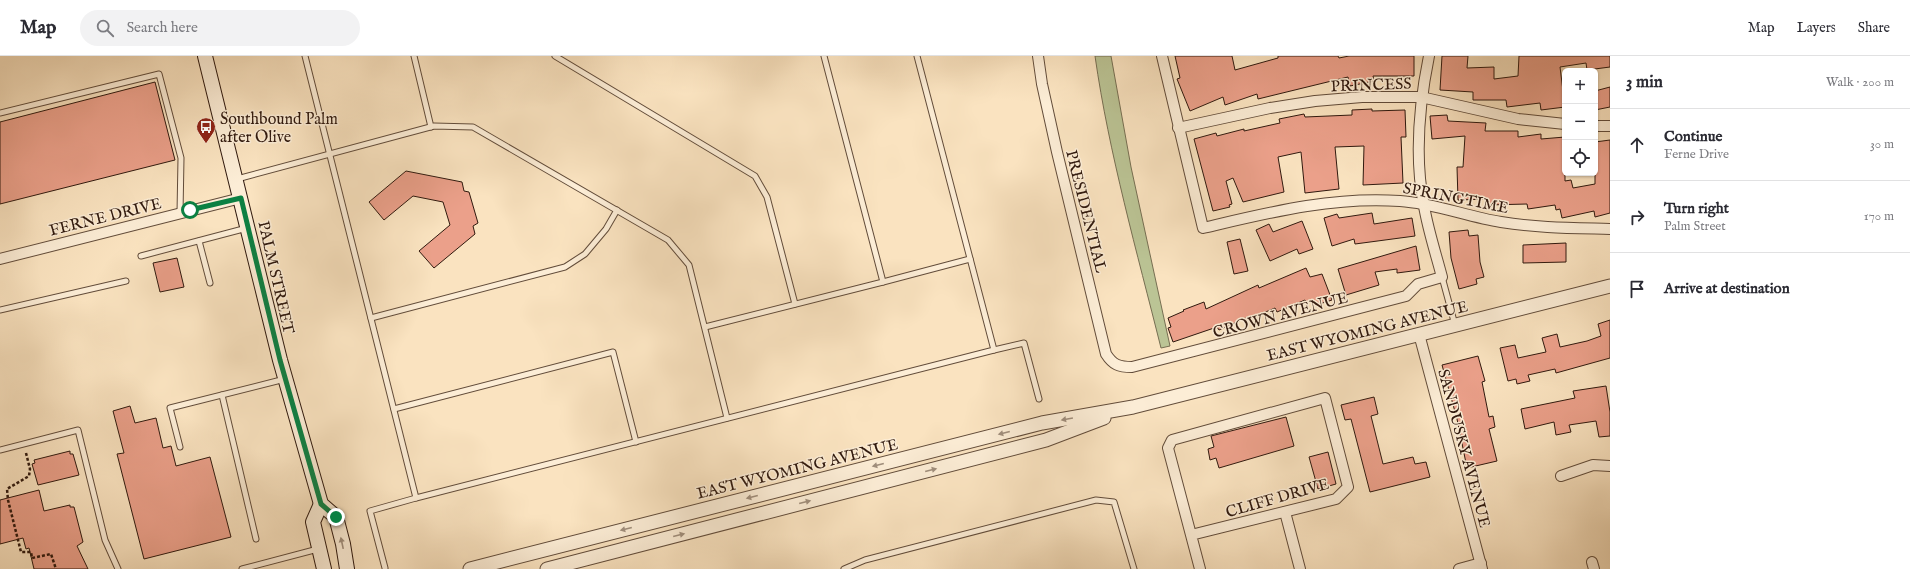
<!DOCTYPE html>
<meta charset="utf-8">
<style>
body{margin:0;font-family:"IM FELL English",serif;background:#f2f2f3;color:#2b2b33}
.controls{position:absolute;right:12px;top:12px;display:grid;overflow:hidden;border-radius:6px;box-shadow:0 1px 3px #0004}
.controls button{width:36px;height:36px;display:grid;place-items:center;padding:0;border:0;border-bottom:1px solid #e1e1e2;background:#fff;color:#2b2b33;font:20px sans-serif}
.stop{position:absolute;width:12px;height:12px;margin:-9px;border:3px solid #0b8043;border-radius:50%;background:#fff}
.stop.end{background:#0b8043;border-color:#fff;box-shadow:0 1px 4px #0008}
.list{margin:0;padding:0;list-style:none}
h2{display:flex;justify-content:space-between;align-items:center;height:52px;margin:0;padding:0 16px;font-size:17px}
h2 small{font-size:13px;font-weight:400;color:#7c7c81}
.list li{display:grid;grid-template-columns:26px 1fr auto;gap:12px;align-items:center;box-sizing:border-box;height:72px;padding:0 16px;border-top:1px solid #e1e1e2}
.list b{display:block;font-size:15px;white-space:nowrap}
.list p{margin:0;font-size:13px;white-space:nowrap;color:#7c7c81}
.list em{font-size:13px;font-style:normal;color:#7c7c81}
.icon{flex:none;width:22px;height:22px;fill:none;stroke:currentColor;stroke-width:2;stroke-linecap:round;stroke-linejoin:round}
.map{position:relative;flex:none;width:1610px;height:513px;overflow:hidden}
header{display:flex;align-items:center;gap:24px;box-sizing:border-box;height:56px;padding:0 20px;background:#fff;border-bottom:1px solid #e1e1e2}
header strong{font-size:19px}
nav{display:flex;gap:22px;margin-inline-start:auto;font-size:14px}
.search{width:280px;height:36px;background:#f2f2f3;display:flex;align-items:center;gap:10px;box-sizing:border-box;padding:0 14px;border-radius:22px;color:#7c7c81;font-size:15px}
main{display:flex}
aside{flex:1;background:#fff}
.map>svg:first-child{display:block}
.green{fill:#bbc495;stroke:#766e52}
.building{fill:#eba08a;stroke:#30190e}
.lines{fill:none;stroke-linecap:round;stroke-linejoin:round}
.service-casing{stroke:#624c3a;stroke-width:7}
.minor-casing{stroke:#624c3a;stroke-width:12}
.tertiary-casing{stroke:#624c3a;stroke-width:15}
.secondary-casing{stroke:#30190e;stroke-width:16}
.path{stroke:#30190e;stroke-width:2.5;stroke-dasharray:3 2;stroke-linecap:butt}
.service{stroke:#fcedd6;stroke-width:5}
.minor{stroke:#fcedd6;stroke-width:10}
.tertiary{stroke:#fcedd6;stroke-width:13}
.secondary{stroke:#fcedd6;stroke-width:14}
.oneway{fill:#a08e7c}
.route{stroke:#0b8043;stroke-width:5}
.labels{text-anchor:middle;stroke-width:3;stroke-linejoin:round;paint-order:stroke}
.street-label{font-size:16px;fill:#30190e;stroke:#fcedd6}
.poi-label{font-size:16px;fill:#30190e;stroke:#fcedd6;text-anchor:start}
</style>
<header>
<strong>Map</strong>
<div class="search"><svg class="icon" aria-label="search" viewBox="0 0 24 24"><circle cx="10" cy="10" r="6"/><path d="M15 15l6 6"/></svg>Search here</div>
<nav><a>Map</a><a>Layers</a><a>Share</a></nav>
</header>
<main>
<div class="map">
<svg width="1610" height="513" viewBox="0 0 1610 513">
<rect width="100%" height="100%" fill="#fae3c0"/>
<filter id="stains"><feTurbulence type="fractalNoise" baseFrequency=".005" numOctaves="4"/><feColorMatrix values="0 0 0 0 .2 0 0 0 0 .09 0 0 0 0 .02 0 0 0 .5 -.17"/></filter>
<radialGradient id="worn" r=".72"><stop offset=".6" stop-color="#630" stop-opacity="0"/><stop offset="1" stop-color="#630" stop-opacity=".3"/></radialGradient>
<path class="green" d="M1095,0H1111L1131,111L1170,290L1161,292C1137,196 1109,98 1095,0Z"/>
<g class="building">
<path d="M1175,0H1232L1235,14L1278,2V0H1338L1339,2L1349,0H1414V20H1373L1374,25L1350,30L1348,21L1258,43L1257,38L1225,49L1223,41L1190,55L1177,23L1180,22Z"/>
<path d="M1442,0H1468L1467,12L1494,11V23L1518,20L1519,0H1610V11L1587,14L1586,7L1560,11L1565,51L1541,54L1540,47L1507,51L1506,44H1473V36L1440,34Z"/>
<path d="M155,26L175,104L0,148V66Z"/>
<path d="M1610,31V51L1595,54V35Z"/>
<path d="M1372,53V55L1405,54L1406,81H1401L1403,127L1363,129L1364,90L1335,91L1339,133L1305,137L1301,96L1278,101L1284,136L1243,146L1233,122L1226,125L1232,148L1229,149L1230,151L1213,155L1194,83L1216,77L1217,80L1244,73V75L1280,67L1279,63L1304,58L1305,61L1352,59V54Z"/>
<path d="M1447,59L1448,65L1486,67L1485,75H1518V81L1541,78V83L1565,81V125L1571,124L1573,132L1595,128V86L1610,84V157L1595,161L1594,155L1562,162L1560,153L1556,154L1555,149L1528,153L1527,148L1488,149V143L1458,144L1457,111H1463L1465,80L1432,83L1430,60Z"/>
<path d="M406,115L462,126L464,135L469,136L478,167L473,170L475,178L434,212L419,195L450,169L443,146L413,140L384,164L369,146Z"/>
<path d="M1372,157L1374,168L1412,162L1415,180L1355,188L1354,183L1332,190L1324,162L1337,158L1339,162Z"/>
<path d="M1302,165L1313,193L1299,198L1297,193L1270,205L1256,174L1269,168L1273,176Z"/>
<path d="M1468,174L1469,180L1478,179L1480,206L1484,221L1476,223L1477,228L1459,233L1451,202L1449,176Z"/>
<path d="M1240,183L1248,215L1234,218L1227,186Z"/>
<path d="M1566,187V206L1523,207V189Z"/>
<path d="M1416,190L1420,214L1397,217V213L1375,216L1379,229L1346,239L1338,213Z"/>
<path d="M177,202L184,231L160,236L153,207Z"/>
<path d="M1306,212L1310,221L1322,218L1332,244L1313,250L1311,244L1306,246L1305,244L1277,256L1275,252L1249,263L1248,261L1219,274L1217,271L1173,286L1168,272L1171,271L1168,262L1184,255L1183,254L1204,246L1206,253L1258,229L1259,232Z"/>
<path d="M1610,264V302L1556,317L1555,313L1528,319L1530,325L1517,328L1516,323L1508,325L1500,292L1515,289L1518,302L1546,296L1542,282L1557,278L1560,291L1587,285L1601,280L1598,268Z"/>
<path d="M1478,300L1485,325L1482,326L1489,361L1493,360L1495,371L1489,373L1497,405L1467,412L1457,363L1442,309Z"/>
<path d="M1606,330L1610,356V380L1599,381L1596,365L1569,369L1571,376L1556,379L1554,366L1525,373L1521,353L1575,342L1573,335Z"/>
<path d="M1374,341L1378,358L1371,360L1383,408L1413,401L1415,408L1426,406L1430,421L1370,436L1351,363L1345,364L1341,349Z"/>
<path d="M130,350L135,367L156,362L163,392L171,390L176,410L210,401L231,481L144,503L117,398L124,397L113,355Z"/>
<path d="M1286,361L1294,390L1219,412L1216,402L1210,404L1208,393L1214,391L1211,380Z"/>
<path d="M70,395V398H73L79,419L38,429L32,408L35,407L34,404Z"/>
<path d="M1328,396L1336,428L1318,433L1309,401Z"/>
<path d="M39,434L44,455L70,449V451H74L83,486L77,490L88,513H34L29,492L26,493L23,482L0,488V444Z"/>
</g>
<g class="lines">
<g class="service-casing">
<g id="service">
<path d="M305,0L416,442L994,294L917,0"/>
<path d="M414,0L431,71"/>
<path d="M555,0L755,120L767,141L795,248"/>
<path d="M0,57L159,18L181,102L180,157"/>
<path d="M237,123L434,70L473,71L668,184L689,209L727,362"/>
<path d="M199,185L210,227"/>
<path d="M141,200L247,172"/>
<path d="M1442,221L1455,269"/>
<path d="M883,226L970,203"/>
<path d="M0,254L126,225"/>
<path d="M371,262L565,211L585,198L606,173L617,154"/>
<path d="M705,271L883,226L824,0"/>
<path d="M994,294L1024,287L1039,343"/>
<path d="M222,339L256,483"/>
<path d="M394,353L613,296L636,386"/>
<path d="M180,391L170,352L285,323"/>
<path d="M0,394L78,374L105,484L118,513"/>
<path d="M385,512L370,455L416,442"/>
<path d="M242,513L318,493"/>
<path d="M844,513L865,504L1096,444L1114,446L1134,513"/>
</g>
</g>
<g class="minor-casing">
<g id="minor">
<path d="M1038,0L1042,28L1057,96L1106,298C1113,309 1119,311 1132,311L1406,240L1418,228L1442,221C1436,198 1428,174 1424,150C1414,100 1419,49 1429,0"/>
<path d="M1162,0L1203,172C1267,157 1333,140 1400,145C1434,147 1468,161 1501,166C1537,172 1574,172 1610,173"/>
<path d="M1595,70H1610"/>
<path d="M1178,72L1270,52L1315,45L1362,41H1421L1518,63L1565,68"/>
<path d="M0,203L241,142"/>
<path d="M1419,278L1482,513"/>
<path d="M1561,420L1593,409L1610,410"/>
<path d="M1285,456L1300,513"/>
<path d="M1191,479L1336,443L1348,431L1325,342L1172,384L1168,392L1200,513"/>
<path d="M1592,506L1594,513"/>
<path d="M1459,513L1481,507"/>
</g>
</g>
<g class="tertiary-casing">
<g id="tertiary">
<path d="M470,513L1042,367L1133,351L1610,230"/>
<path d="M547,513L1046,384L1104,362"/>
</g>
</g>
<g class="secondary-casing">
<g id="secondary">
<path d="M205,0L280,304L321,448L336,461L343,488L347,513"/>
<path d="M321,448L313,466L324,513"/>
</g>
</g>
<path class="path" d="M26,397L30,413L29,420L7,433L8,444L21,496H31L32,502L51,498L56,513"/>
<use href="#service" class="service"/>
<use href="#minor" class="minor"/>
<use href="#tertiary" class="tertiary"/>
<use href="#secondary" class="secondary"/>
</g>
<defs><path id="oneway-solid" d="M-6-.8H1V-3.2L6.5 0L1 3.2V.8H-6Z"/></defs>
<g class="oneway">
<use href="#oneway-solid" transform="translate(1067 363) rotate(170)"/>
<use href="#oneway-solid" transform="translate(1004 377) rotate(166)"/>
<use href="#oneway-solid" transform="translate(878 409) rotate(166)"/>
<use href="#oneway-solid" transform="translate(931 414) rotate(-14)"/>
<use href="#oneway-solid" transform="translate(752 441) rotate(166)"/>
<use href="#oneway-solid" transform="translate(805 446) rotate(-14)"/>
<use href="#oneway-solid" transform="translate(626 473) rotate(166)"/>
<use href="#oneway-solid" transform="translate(679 479) rotate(-14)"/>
<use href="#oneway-solid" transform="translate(342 487) rotate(-102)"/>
</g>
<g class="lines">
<path class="route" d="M190,154L241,142L280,304L321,448L336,461"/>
</g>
<defs>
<g id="bus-pin" transform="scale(1)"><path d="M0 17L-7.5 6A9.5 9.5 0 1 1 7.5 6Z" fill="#8f2418" stroke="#fcedd6"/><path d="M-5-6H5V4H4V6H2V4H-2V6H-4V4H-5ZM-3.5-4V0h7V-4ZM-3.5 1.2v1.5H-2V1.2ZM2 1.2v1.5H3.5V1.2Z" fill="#fff"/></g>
</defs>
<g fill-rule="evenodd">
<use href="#bus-pin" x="206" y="71"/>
</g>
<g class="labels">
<g class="street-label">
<text transform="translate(1371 28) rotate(-2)" y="6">PRINCESS</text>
<text transform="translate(1456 141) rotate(11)" y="6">SPRINGTIME</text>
<text transform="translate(1087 155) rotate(76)" y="6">PRESIDENTIAL</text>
<text transform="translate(105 160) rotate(-14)" y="6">FERNE DRIVE</text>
<text transform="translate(277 221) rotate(77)" y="6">PALM STREET</text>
<text transform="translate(1280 258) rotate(-15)" y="6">CROWN AVENUE</text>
<text transform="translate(1367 274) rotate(-14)" y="6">EAST WYOMING AVENUE</text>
<text transform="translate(1465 392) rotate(75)" y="6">SANDUSKY AVENUE</text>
<text transform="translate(797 412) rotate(-14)" y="6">EAST WYOMING AVENUE</text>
<text transform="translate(1277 441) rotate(-16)" y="6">CLIFF DRIVE</text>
</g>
<g class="poi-label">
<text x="220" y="68">Southbound Palm<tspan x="220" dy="18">after Olive</tspan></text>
</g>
</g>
<rect width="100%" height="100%" filter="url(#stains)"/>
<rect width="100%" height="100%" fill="url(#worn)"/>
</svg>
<div class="controls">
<button>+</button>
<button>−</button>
<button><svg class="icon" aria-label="locate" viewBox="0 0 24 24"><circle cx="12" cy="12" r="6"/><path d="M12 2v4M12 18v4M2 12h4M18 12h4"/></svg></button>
</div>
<div class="stop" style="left:190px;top:154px"></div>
<div class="stop end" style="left:336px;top:461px"></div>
</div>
<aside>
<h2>3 min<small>Walk · 200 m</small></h2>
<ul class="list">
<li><svg class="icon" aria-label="ahead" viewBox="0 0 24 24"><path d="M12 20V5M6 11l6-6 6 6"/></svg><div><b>Continue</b><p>Ferne Drive</p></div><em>30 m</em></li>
<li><svg class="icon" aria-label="right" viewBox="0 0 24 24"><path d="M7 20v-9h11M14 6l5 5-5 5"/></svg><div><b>Turn right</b><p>Palm Street</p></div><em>170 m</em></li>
<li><svg class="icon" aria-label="arrive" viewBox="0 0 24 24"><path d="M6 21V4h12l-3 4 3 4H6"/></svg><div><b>Arrive at destination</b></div></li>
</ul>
</aside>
</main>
